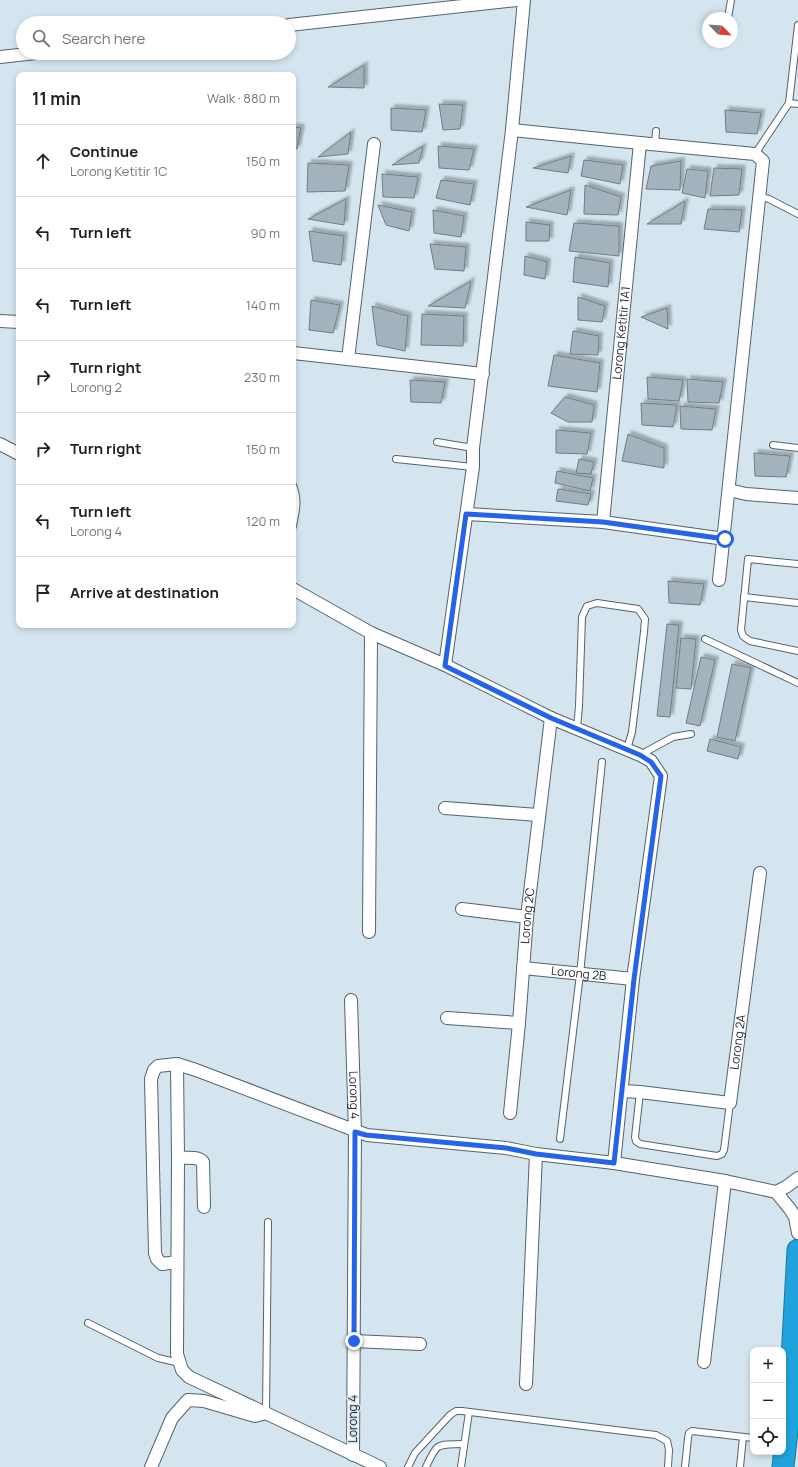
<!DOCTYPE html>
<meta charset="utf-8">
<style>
body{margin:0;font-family:Manrope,sans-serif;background:#f2f2f2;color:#222}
.controls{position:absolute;right:12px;bottom:12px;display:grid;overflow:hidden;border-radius:8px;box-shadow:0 2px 6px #0003}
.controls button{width:36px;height:36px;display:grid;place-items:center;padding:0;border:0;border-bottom:1px solid #e0e0e0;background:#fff;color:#222;font:20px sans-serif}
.compass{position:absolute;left:702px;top:12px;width:36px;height:36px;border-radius:50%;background:#fff;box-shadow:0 2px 6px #0003;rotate:115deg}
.stop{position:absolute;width:12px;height:12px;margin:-9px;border:3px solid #2563eb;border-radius:50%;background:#fff}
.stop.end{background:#2563eb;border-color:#fff;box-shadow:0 1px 4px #0008}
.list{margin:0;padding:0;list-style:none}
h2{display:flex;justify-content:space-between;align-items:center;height:52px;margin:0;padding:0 16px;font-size:17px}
h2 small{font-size:13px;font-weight:400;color:#767676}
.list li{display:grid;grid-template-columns:26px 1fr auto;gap:12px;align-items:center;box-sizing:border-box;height:72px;padding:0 16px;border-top:1px solid #e0e0e0}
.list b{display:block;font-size:15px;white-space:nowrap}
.list p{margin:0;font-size:13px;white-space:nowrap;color:#767676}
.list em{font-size:13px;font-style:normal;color:#767676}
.icon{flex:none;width:22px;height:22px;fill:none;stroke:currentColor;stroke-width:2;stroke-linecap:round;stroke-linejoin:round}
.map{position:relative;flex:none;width:798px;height:1467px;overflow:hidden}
.search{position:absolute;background:#fff;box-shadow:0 2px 6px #0003;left:16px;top:16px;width:280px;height:44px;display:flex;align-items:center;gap:10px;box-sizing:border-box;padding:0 14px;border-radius:22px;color:#767676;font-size:15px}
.panel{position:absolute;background:#fff;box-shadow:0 2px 6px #0003;left:16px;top:72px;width:280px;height:556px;border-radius:8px}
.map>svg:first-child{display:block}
.building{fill:#a3b2bc;stroke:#6f7e86;filter:url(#shadow)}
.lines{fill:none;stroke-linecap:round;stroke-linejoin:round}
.lane-casing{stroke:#55636b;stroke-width:8}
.street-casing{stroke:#55636b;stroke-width:14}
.highway-casing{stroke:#1f779d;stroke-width:23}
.lane{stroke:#fff;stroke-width:6}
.street{stroke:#fff;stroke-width:12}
.highway{stroke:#20a3dc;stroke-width:21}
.route{stroke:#2563eb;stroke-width:5}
.labels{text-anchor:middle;stroke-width:3;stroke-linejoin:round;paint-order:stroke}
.street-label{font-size:12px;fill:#1e2427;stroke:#d5e5ef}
</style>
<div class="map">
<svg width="798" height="1467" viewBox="0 0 798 1467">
<defs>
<filter id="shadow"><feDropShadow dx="3.5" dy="-3.5" stdDeviation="1" flood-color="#0004"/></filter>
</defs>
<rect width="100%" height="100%" fill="#d5e5ef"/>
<g class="building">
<path d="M364,65V88L328,87Z"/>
<path d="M439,104L463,105L460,129L443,130Z"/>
<path d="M391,108L426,110L422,132L391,130Z"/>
<path d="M725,110L761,113L757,134L726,132Z"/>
<path d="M293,127L301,128L297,149H293Z"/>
<path d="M351,132L348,154L318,157Z"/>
<path d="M423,146L419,163L392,165Z"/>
<path d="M438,146L474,149L469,170L439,168Z"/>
<path d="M571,156L568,173L533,168Z"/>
<path d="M584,160L623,165L620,184L581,176Z"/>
<path d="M681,161L680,190L646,189L651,166Z"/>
<path d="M308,163L349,165L345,191L307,192Z"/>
<path d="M714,168L742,169L739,195L710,196Z"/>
<path d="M687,169L708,171L705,198L682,193Z"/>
<path d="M382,174L418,177L414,198L383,197Z"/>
<path d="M441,180L474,184L470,205L436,198Z"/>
<path d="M585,185L621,197L618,215L584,214Z"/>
<path d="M571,190L567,215L526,207Z"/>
<path d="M346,199L344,225L308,219Z"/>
<path d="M685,201L681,224H647Z"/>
<path d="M378,205L412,212L409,231L386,225Z"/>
<path d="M708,209L742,210L739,232L704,229Z"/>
<path d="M433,210L464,216L461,237L434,233Z"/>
<path d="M526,222L550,225L549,241H526Z"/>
<path d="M574,223L619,226V256L569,251Z"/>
<path d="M309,231L344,236L341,265L313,261Z"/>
<path d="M430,244L466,247L464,271L435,269Z"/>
<path d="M525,256L547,262L545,279L524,275Z"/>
<path d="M575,257L610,263L608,287L573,282Z"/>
<path d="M471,281L465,308L428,306Z"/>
<path d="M578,297L605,306L602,322L578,320Z"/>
<path d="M311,300L340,305L333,333L309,330Z"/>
<path d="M372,306L408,316L405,351L377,345Z"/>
<path d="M667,308L668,329L641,317Z"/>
<path d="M422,314L464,316L463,346L421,345Z"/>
<path d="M573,331L599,336L598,355L570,354Z"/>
<path d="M554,355L600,363L597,392L548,386Z"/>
<path d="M647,377L683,380L679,401L648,399Z"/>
<path d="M687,379L723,382L719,403L688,402Z"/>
<path d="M410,380L445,382L441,403L411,402Z"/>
<path d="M565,397L594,405L592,422H568L551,413Z"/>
<path d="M641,403L677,405L673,427L642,425Z"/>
<path d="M680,406L716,409L712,430L681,429Z"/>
<path d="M556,430L591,433L587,454L556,453Z"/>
<path d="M628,434L664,448V468L622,461Z"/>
<path d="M754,453L790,456L786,477L755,476Z"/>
<path d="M579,459L594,462L591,474L576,473Z"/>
<path d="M557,471L593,478L590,491L555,483Z"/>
<path d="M558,489L591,494L588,505L556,501Z"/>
<path d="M668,581L704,584L700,605L669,603Z"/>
<path d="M667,624L679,625L670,717L657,716Z"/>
<path d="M681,638L696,639L691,689L676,688Z"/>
<path d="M701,657L715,660L700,726L686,723Z"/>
<path d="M732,664L751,668L735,741L717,737Z"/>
<path d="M710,739L741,747L738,759L707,751Z"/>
</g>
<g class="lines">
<g class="lane-casing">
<g id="lane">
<path d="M728,18L731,0"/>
<path d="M723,43L724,42"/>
<path d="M789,103L798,104"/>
<path d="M655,145L656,131"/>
<path d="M755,154L789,103L798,25"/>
<path d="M761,197L769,199L798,214"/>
<path d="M437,442L473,448"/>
<path d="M773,445L798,448"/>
<path d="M396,459L473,467"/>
<path d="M293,485C299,501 296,510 293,526"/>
<path d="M798,564L748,559L741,630L743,636L750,641L798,651"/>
<path d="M744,597L798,603"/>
<path d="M705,639L798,683"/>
<path d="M577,728L579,706L582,617L587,606L597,603L638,609L645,619L644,632L632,732L627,749"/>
<path d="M640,755L673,737L691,734"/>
<path d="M640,1092L635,1137L636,1141L640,1144L717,1156L722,1154L724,1150L730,1103"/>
<path d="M560,1139L580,974L602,762"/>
<path d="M88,1323L158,1358L180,1363"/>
<path d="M266,1413L268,1222"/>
<path d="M408,1467L415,1453L450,1415L456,1411H462L656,1435L667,1441L669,1450L668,1467"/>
<path d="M426,1467C438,1441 437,1445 464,1444"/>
<path d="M461,1467L469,1412"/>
<path d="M685,1467L688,1438L689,1433L692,1431L753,1438"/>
<path d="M740,1467L743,1437"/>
</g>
</g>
<g class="street-casing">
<g id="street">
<path d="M289,25L517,0"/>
<path d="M0,57L36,53"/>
<path d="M512,130L640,143L755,154L763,161L719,580"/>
<path d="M0,321L19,322"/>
<path d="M293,353L483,374"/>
<path d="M348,359L374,144"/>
<path d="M0,444L19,454"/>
<path d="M729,490L746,494L798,498"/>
<path d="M467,514L603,522L725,539"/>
<path id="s1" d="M603,522L640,143"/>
<path d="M293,589L371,633L445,665L551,718L640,755L651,761L661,776L633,979L614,1163"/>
<path d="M445,665L473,467V448L512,130L524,0"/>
<path d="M445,808L538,815"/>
<path d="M462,909L527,917"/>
<path d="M369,932L371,633"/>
<path id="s2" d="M523,968L633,979"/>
<path id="s3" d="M351,1000L355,1132L353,1455"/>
<path d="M447,1018L519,1023"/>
<path d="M177,1064L158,1066L154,1070L151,1079L155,1253L157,1259L162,1264L177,1262"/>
<path id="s4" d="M622,1091L640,1092L730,1103L760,873"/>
<path id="s5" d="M510,1113L519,1023L527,917L551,718"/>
<path d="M178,1158C186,1158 198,1156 203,1162L204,1207"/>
<path d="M776,1192L786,1187L798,1178"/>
<path d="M354,1341L420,1344"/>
<path d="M704,1362L725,1181"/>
<path d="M526,1384L536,1154"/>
<path d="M151,1467L172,1418L188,1400L204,1401L255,1416L266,1413"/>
<path d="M380,1467L189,1377L182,1370L177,1354L178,1158L177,1064L196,1070L367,1135L506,1148L536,1154L614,1163L725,1181L776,1192L790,1209L795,1217L798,1233"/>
</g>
</g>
<g class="highway-casing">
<path id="highway" d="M783,1467L789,1413L798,1250"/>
</g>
<use href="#lane" class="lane"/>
<use href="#street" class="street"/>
<use href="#highway" class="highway"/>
</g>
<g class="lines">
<path class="route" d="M354,1341L355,1132L366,1135L506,1148L536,1154L614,1163L634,979L661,776L651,762L640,755L551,718L445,666L466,514L603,522L725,539"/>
</g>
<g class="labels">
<g class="street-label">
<text dy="4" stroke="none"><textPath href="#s1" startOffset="190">Lorong Ketitir 1A1</textPath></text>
<text dy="4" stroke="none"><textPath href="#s5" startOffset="198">Lorong 2C</textPath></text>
<text dy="4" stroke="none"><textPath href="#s2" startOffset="56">Lorong 2B</textPath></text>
<text dy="4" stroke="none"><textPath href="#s4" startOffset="170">Lorong 2A</textPath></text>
<text dy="4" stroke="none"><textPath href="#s3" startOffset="95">Lorong 4</textPath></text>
<text transform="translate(353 1419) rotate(-90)" y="4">Lorong 4</text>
</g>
</g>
</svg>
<div class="controls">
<button>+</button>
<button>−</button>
<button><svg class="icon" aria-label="locate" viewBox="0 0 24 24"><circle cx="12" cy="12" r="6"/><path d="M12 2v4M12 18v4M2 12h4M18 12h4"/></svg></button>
</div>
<svg class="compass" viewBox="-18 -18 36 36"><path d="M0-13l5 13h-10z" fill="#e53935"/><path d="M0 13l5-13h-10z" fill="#767676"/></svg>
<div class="stop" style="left:725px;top:539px"></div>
<div class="stop end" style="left:354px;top:1341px"></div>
<div class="search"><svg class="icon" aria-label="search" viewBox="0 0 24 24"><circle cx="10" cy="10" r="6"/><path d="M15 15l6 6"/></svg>Search here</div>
<section class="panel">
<h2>11 min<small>Walk · 880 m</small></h2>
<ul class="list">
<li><svg class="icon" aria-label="ahead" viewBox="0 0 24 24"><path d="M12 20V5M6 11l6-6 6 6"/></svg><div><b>Continue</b><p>Lorong Ketitir 1C</p></div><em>150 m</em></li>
<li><svg class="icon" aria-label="left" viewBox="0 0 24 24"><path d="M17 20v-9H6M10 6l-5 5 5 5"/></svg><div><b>Turn left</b></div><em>90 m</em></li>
<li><svg class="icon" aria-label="left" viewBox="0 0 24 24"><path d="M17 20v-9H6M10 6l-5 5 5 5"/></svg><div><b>Turn left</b></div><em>140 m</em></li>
<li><svg class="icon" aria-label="right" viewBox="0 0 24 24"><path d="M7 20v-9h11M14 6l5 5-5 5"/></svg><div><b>Turn right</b><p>Lorong 2</p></div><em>230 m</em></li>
<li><svg class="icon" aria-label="right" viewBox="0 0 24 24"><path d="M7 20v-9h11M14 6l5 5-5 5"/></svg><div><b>Turn right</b></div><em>150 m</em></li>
<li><svg class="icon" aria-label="left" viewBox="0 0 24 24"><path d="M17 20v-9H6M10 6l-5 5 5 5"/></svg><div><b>Turn left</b><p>Lorong 4</p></div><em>120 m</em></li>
<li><svg class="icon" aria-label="arrive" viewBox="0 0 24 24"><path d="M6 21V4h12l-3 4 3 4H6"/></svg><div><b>Arrive at destination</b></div></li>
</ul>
</section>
</div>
